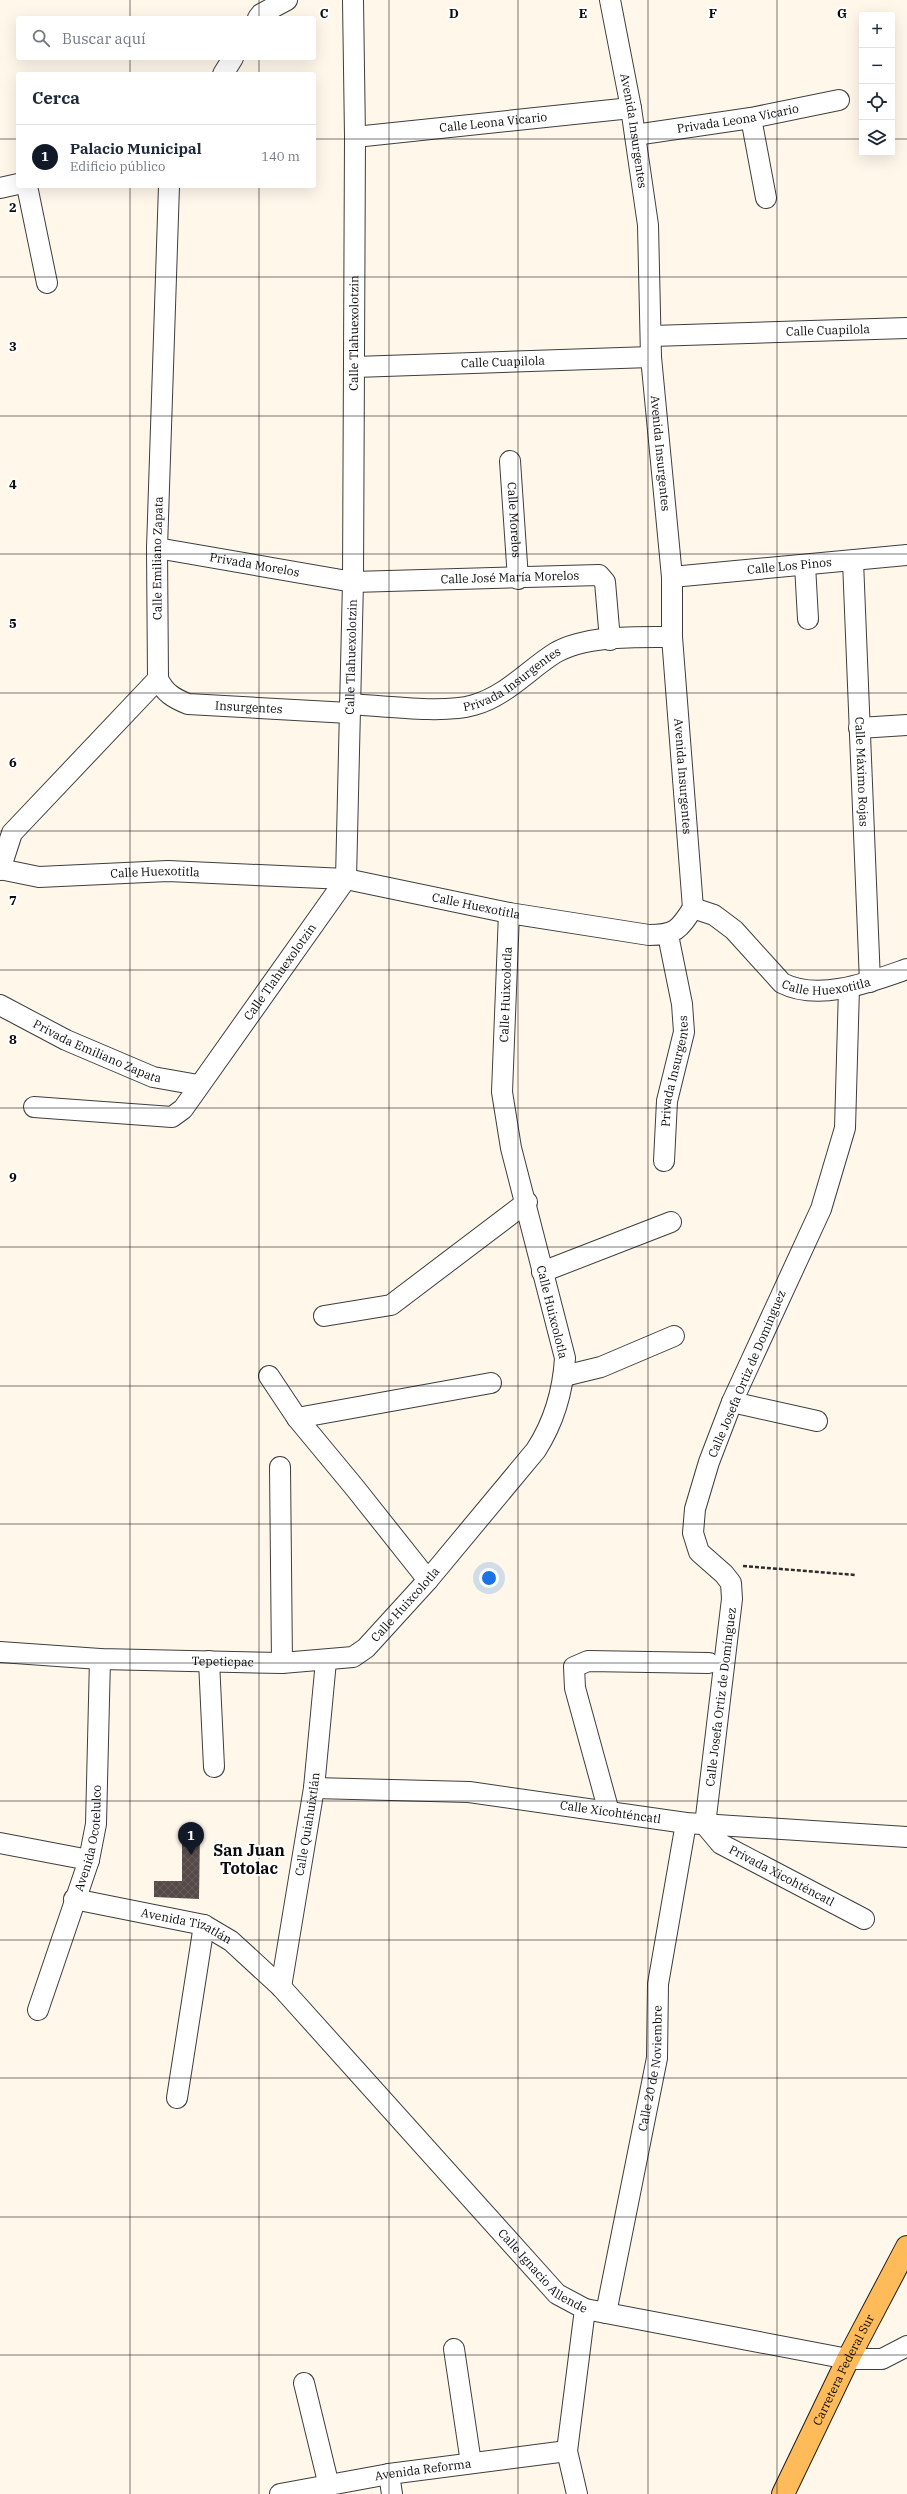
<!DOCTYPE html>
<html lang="es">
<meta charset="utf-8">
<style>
body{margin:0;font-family:"IBM Plex Serif",serif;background:#f6f6f7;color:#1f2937}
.controls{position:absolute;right:12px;top:12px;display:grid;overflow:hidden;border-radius:4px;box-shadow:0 4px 16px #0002}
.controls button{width:36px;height:36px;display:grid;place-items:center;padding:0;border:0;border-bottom:1px solid #e0e1e3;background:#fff;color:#1f2937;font:20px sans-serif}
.you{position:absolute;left:489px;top:1578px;width:14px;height:14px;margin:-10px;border:3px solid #fff;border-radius:50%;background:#1a73e8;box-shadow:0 0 0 6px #1a73e833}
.badge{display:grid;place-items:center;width:26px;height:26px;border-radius:50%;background:#111827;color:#fff;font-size:13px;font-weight:700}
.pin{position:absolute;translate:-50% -33px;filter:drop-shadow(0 1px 2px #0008)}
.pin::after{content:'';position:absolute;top:21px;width:14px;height:12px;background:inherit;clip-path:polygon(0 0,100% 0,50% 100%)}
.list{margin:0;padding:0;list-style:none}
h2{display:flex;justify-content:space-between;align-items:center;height:52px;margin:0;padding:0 16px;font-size:17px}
h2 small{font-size:13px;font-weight:400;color:#747a83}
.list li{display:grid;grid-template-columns:26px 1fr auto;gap:12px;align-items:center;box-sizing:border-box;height:64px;padding:0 16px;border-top:1px solid #e0e1e3}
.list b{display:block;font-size:15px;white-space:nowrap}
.list p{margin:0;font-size:13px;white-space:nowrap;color:#747a83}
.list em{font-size:13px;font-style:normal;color:#747a83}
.icon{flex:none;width:22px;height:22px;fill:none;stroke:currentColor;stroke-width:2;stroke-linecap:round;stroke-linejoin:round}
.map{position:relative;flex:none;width:907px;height:2494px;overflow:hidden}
.search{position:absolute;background:#fff;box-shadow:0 4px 16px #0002;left:16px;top:16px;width:300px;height:44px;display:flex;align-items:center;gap:10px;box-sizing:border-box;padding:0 14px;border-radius:4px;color:#747a83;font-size:15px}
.panel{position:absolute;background:#fff;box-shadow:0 4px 16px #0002;left:16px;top:72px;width:300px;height:116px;border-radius:4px}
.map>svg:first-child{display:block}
.building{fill:url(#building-cross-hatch)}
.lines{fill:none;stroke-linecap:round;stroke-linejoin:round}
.minor-casing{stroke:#3e3e3e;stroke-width:22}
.major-casing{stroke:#1c1c1c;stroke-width:24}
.path{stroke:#2d2d2d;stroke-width:2.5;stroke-dasharray:4 2;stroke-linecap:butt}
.minor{stroke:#fff;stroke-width:20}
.major{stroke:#ffbb5a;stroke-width:22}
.grid{fill:none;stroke:#0b0b0b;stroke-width:1;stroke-opacity:0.55}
.labels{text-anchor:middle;stroke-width:4;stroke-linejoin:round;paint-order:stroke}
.street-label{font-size:12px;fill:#0b0b0b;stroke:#fff}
.district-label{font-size:16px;font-weight:bold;fill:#0b0b0b;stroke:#fff}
.grid-label{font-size:13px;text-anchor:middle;font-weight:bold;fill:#0b0b0b;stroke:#fff;stroke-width:4;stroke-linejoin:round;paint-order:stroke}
</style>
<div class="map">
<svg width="907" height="2494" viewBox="0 0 907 2494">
<defs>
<pattern id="building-cross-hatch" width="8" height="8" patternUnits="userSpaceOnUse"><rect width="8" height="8" fill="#554a47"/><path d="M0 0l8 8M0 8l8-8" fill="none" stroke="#68605d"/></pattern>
</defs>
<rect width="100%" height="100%" fill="#fff7ea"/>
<path class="building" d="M182,1829H200L199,1899L154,1897V1881H182Z"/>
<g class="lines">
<g class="minor-casing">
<g id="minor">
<path id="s1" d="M610,0L631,108L648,225L651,357L672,577V637L693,908"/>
<path d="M258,18L261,14L287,0"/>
<path d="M223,74L233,58"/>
<path d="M751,118L766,198"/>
<path id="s2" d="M635,135L751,118L839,100"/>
<path id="s3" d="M355,137L631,108"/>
<path d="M27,186L47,283"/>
<path d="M0,188L18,184"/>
<path id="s4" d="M652,336L907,328"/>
<path id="s5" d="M355,367L651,357"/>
<path id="s6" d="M510,461L518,579"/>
<path id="s7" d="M157,548L353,582L599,575L605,582L610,640"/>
<path id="s8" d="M853,561L870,982"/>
<path d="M805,565L808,619"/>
<path id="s9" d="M672,577L907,555"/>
<path id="s10" d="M158,679C165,693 173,698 188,704L349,713"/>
<path id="s11" d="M350,704C384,706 444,714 474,705C506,696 528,670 555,653C586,635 637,637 672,637"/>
<path d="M859,728L907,725"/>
<path id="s12" d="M0,869L39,877L168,871L346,879L509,913L649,935C675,935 679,930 693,908"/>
<path id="s13" d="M0,870L12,833L158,679L157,548L169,186"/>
<path id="s14" d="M693,908L714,915L734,930L782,983C819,1002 870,982 907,969"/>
<path id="s15" d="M849,988L845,1128L821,1209L732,1402L709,1462L695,1509L693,1533L699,1552L724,1574L731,1583L732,1599L705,1825L721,1844L864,1919"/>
<path id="s16" d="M0,1005L66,1040L153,1077L198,1085"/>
<path id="s17" d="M34,1107L172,1117L183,1109L346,879L353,582L355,137L353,0"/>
<path id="s18" d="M664,1161L667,1101L684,1032L682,1004L668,935"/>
<path d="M542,1272L671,1222"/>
<path d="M324,1316L391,1305L527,1202"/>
<path d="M269,1376L297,1418L355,1488L428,1580"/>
<path d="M564,1376L601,1367L674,1336"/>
<path d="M732,1402L817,1421"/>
<path d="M297,1418L491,1383"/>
<path d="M280,1467L282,1663"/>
<path id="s19" d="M0,1652L100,1659L282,1663L353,1657L366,1648L428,1580L536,1450C554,1422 563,1391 565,1358L511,1148L502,1092L509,913"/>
<path d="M209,1661L214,1767"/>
<path id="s20" d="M314,1788L469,1792L686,1823L907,1837"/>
<path d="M609,1812L575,1688L574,1667L588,1661L709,1663"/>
<path d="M0,1843L89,1860"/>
<path id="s21" d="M74,1899L204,1925L231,1941L281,1987L557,2294L585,2309L848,2359H882L907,2346"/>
<path id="s22" d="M281,1987L314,1788L326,1661"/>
<path id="s23" d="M38,2010L89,1860L96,1824L100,1659"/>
<path d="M177,2098L204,1925"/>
<path id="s24" d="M606,2313L657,2058L658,1984L686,1823"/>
<path d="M454,2349L471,2463"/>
<path d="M304,2383L329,2486"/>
<path d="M389,2474L392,2494"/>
<path id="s25" d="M280,2494L389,2474L567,2451"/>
<path d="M577,2494L567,2451L585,2309"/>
</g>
</g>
<g class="major-casing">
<g id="major">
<path id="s26" d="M783,2494L848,2359L907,2247"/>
</g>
</g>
<path class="path" d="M743,1566L856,1575"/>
<use href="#minor" class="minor"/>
<use href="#major" class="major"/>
</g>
<path class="grid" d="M130,0V18M259,0V18M389,0V2494M518,0V2494M648,0V2494M777,0V2494M130,58V74M259,58V74M0,139H18M314,139H862M892,139H907M130,186V2494M259,186V2494M0,277H907M0,416H907M0,554H907M0,693H907M0,831H907M0,970H907M0,1108H907M0,1247H907M0,1386H907M0,1524H907M0,1663H907M0,1801H907M0,1940H907M0,2078H907M0,2217H907M0,2355H907"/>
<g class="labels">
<g class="street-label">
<text dy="4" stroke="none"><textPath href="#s2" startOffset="104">Privada Leona Vicario</textPath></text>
<text dy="4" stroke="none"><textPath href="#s3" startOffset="139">Calle Leona Vicario</textPath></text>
<text dy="4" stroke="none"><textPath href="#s1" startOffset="133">Avenida Insurgentes</textPath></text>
<text dy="4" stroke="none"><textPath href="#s4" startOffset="176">Calle Cuapilola</textPath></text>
<text dy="4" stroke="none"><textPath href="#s17" startOffset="980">Calle Tlahuexolotzin</textPath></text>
<text dy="4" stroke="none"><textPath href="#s5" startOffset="148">Calle Cuapilola</textPath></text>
<text dy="4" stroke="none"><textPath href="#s1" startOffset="457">Avenida Insurgentes</textPath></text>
<text dy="4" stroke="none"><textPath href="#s6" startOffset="59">Calle Morelos</textPath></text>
<text dy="4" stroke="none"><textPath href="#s13" startOffset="372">Calle Emiliano Zapata</textPath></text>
<text dy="4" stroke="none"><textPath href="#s7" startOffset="99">Privada Morelos</textPath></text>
<text dy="4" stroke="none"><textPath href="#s9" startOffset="118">Calle Los Pinos</textPath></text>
<text dy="4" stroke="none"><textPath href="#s7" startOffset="356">Calle José María Morelos</textPath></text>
<text dy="4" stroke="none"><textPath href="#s17" startOffset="656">Calle Tlahuexolotzin</textPath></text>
<text dy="4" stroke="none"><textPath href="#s11" startOffset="170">Privada Insurgentes</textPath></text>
<text dy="4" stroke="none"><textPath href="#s10" startOffset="101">Insurgentes</textPath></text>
<text dy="4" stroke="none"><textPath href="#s8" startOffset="211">Calle Máximo Rojas</textPath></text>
<text dy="4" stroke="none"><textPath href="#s1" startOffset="781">Avenida Insurgentes</textPath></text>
<text dy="4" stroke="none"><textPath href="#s12" startOffset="156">Calle Huexotitla</textPath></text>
<text dy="4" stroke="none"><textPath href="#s12" startOffset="480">Calle Huexotitla</textPath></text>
<text dy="4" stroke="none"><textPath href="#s17" startOffset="320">Calle Tlahuexolotzin</textPath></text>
<text dy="4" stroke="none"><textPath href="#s14" startOffset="164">Calle Huexotitla</textPath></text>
<text dy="4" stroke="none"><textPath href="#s19" startOffset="1099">Calle Huixcolotla</textPath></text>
<text dy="4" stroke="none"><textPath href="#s16" startOffset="108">Privada Emiliano Zapata</textPath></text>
<text dy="4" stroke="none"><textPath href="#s18" startOffset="91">Privada Insurgentes</textPath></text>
<text transform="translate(552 1312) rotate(76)" y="4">Calle Huixcolotla</text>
<text transform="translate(747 1374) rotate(-67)" y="4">Calle Josefa Ortiz de Domínguez</text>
<text dy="4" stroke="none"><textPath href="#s19" startOffset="428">Calle Huixcolotla</textPath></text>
<text dy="4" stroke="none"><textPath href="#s19" startOffset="223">Tepeticpac</textPath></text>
<text transform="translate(721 1697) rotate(-83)" y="4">Calle Josefa Ortiz de Domínguez</text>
<text dy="4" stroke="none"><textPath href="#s20" startOffset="298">Calle Xicohténcatl</textPath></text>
<text dy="4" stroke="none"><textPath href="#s22" startOffset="165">Calle Quiahuixtlán</textPath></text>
<text dy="4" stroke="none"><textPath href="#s23" startOffset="180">Avenida Ocotelulco</textPath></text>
<text dy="4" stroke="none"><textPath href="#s15" startOffset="976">Privada Xicohténcatl</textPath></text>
<text dy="4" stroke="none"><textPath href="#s21" startOffset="116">Avenida Tizatlán</textPath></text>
<text dy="4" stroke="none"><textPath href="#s24" startOffset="249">Calle 20 de Noviembre</textPath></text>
<text dy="4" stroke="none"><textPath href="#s21" startOffset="619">Calle Ignacio Allende</textPath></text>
<text dy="4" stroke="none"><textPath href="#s26" startOffset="138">Carretera Federal Sur</textPath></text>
<text dy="4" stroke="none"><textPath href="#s25" startOffset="145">Avenida Reforma</textPath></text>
</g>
<g class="district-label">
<text x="249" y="1856">San Juan<tspan x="249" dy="18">Totolac</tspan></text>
</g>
</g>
<g class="grid-label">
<text x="324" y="18">C</text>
<text x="454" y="18">D</text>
<text x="583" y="18">E</text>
<text x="713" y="18">F</text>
<text x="842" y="18">G</text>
<text x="13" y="212">2</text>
<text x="13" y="351">3</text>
<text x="13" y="489">4</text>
<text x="13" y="628">5</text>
<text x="13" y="767">6</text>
<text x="13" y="905">7</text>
<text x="13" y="1044">8</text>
<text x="13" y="1182">9</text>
</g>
</svg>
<div class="controls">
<button>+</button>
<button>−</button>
<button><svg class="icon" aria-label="locate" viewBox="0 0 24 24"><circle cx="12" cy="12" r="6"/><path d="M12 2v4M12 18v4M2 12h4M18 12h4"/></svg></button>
<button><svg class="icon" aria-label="layers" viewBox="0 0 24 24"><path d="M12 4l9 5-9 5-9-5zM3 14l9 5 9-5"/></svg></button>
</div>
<div class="you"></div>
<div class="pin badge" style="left:191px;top:1855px">1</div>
<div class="search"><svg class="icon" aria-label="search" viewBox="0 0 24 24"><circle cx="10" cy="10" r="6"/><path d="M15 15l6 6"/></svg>Buscar aquí</div>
<section class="panel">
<h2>Cerca<small></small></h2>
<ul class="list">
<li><span class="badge">1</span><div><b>Palacio Municipal</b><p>Edificio público</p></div><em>140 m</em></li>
</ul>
</section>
</div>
